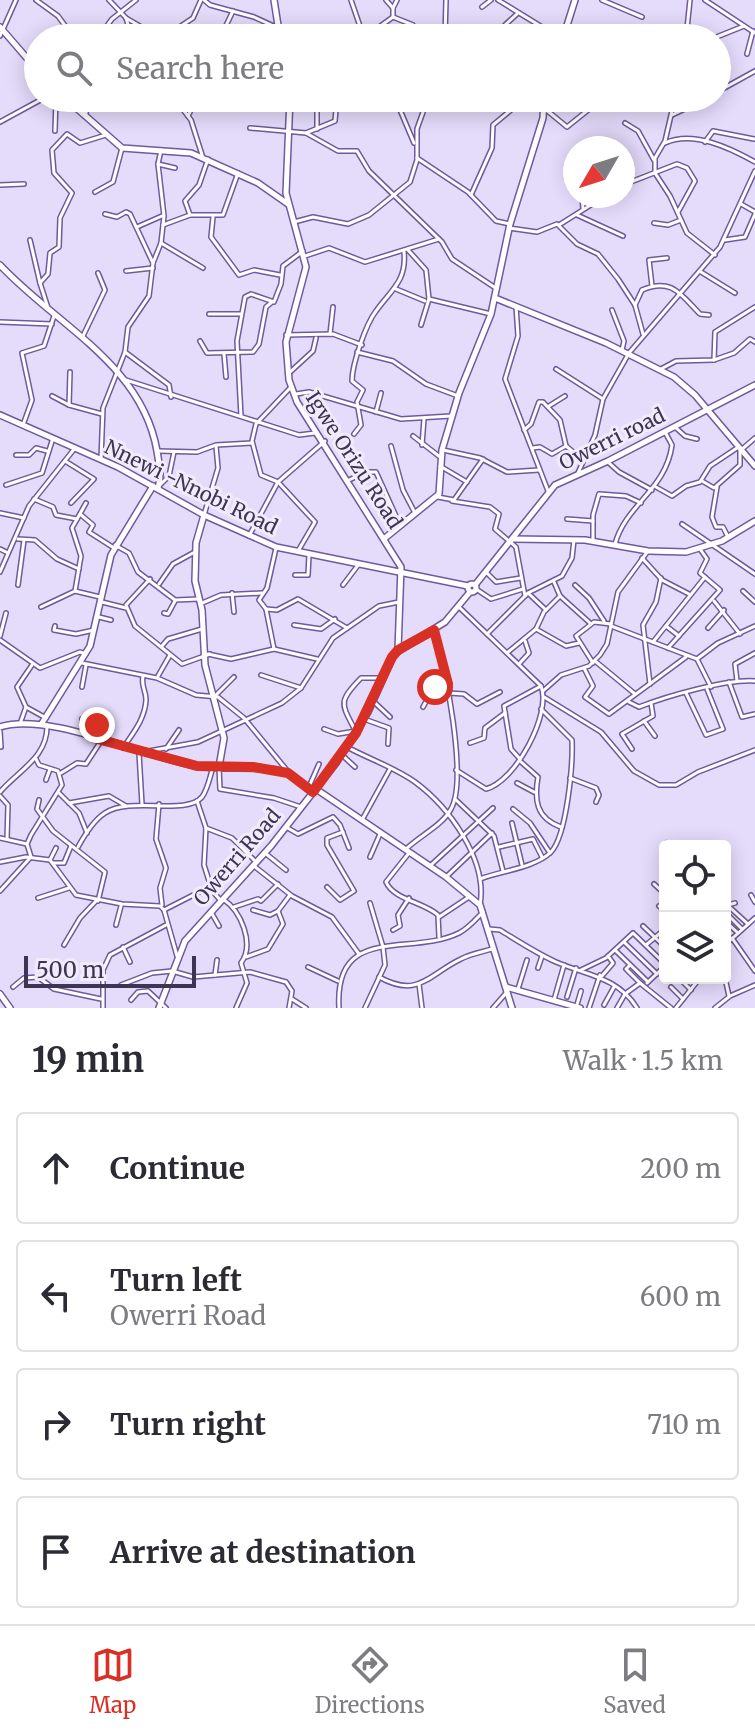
<!DOCTYPE html>
<meta charset="utf-8">
<style>
body{margin:0;font-family:Merriweather,serif;background:#f2f2f3;color:#2b2b33}
.controls{position:absolute;right:24px;bottom:24px;display:grid;overflow:hidden;border-radius:8px;box-shadow:0 4px 20px #0003}
.controls button{width:72px;height:72px;display:grid;place-items:center;padding:0;border:0;border-bottom:2px solid #e1e1e2;background:#fff;color:#2b2b33;font:40px sans-serif}
.compass{position:absolute;left:563px;top:136px;width:72px;height:72px;border-radius:50%;background:#fff;box-shadow:0 4px 20px #0003;rotate:231deg}
.scale{position:absolute;left:24px;bottom:20px;width:172px;box-sizing:border-box;padding-left:8px;border:4px solid #3e3453;border-top:0;font-size:22px;line-height:28px;white-space:nowrap;color:#3e3453;-webkit-text-stroke:6px #f1ecfc;paint-order:stroke}
.stop{position:absolute;width:24px;height:24px;margin:-18px;border:6px solid #d93025;border-radius:50%;background:#fff}
.stop.end{background:#d93025;border-color:#fff;box-shadow:0 2px 8px #0008}
.list{margin:0;padding:0;list-style:none}
h2{display:flex;justify-content:space-between;align-items:center;height:104px;margin:0;padding:0 32px;font-size:34px}
h2 small{font-size:26px;font-weight:400;color:#7c7c81}
.list li{display:grid;grid-template-columns:52px 1fr auto;gap:24px;align-items:center;box-sizing:border-box;height:112px;margin:0 16px 16px;padding:0 16px;border:2px solid #e1e1e2;border-radius:8px}
.list b{display:block;font-size:30px;white-space:nowrap}
.list p{margin:0;font-size:26px;white-space:nowrap;color:#7c7c81}
.list em{font-size:26px;font-style:normal;color:#7c7c81}
.icon{flex:none;width:44px;height:44px;fill:none;stroke:currentColor;stroke-width:2;stroke-linecap:round;stroke-linejoin:round}
.map{position:relative;flex:none;width:755px;height:1008px;overflow:hidden}
.search{position:absolute;background:#fff;box-shadow:0 4px 20px #0003;left:24px;right:24px;top:24px;height:88px;display:flex;align-items:center;gap:20px;box-sizing:border-box;padding:0 28px;border-radius:44px;color:#7c7c81;font-size:30px}
.sheet{height:616px;background:#fff}
nav{display:flex;justify-content:space-around;align-items:center;box-sizing:border-box;height:112px;border-top:2px solid #e1e1e2;background:#fff;font-size:22px;color:#7c7c81}
nav a{display:grid;justify-items:center;gap:4px}
nav .on{color:#d93025}
.map>svg:first-child{display:block}
.lines{fill:none;stroke-linecap:round;stroke-linejoin:round}
.street-casing{stroke:#71599d;stroke-width:6}
.secondary-casing{stroke:#71599d;stroke-width:8}
.street{stroke:#fff;stroke-width:3}
.secondary{stroke:#fff;stroke-width:5}
.route{stroke:#d93025;stroke-width:10}
.labels{text-anchor:middle;stroke-width:6;stroke-linejoin:round;paint-order:stroke}
.street-label{font-size:20px;fill:#3e3453;stroke:#f1ecfc}
</style>
<div class="map">
<svg width="755" height="1008" viewBox="0 0 755 1008">
<rect width="100%" height="100%" fill="#e5dcfc"/>
<g class="lines">
<g class="street-casing">
<g id="street">
<path d="M36,0L58,16L74,38"/>
<path d="M109,0L126,18L132,38"/>
<path d="M204,0L210,5L254,17L278,28"/>
<path d="M351,0L364,38"/>
<path d="M386,0L393,8V17L413,25L418,38"/>
<path d="M498,0L560,38"/>
<path d="M602,0L642,17"/>
<path d="M705,0L755,33"/>
<path d="M482,7L491,0"/>
<path d="M393,8L397,0"/>
<path d="M126,18L145,29L169,34L193,18L201,0"/>
<path d="M0,36L16,0"/>
<path d="M98,38L112,19L136,0"/>
<path d="M180,38L184,31L180,30"/>
<path d="M220,38L233,11"/>
<path d="M364,38L393,17"/>
<path d="M445,38L446,0"/>
<path d="M495,38L503,29"/>
<path d="M512,38L505,25L517,14"/>
<path d="M686,38L690,0"/>
<path d="M714,38L744,26"/>
<path d="M747,54L753,31"/>
<path d="M717,92L755,71"/>
<path d="M121,98H128"/>
<path d="M174,98L191,120L203,158"/>
<path d="M395,98L414,143"/>
<path d="M675,98L665,141L655,158V173L670,196L687,233L715,255"/>
<path d="M182,108L185,98"/>
<path d="M544,108L567,127L603,98"/>
<path d="M643,109L667,102L673,105"/>
<path d="M672,115L708,98"/>
<path d="M85,116L88,106L99,98"/>
<path d="M188,116L197,98"/>
<path d="M0,122L44,98"/>
<path d="M625,123L638,131L654,160"/>
<path d="M250,128L306,133L338,151H357L369,171L442,242L452,259L497,289"/>
<path d="M317,129V106"/>
<path d="M55,131L56,98"/>
<path d="M306,133L335,121L337,98"/>
<path d="M705,142L713,131L754,139"/>
<path d="M665,143C693,130 730,148 755,162"/>
<path d="M417,158L468,192L496,221L510,224"/>
<path d="M158,164L175,168"/>
<path d="M0,185L24,184"/>
<path d="M623,185L677,164L687,168L695,181L678,212"/>
<path d="M95,192L113,182L122,148"/>
<path d="M471,195L492,148L493,125L511,110"/>
<path d="M582,196L583,209"/>
<path d="M741,204L755,212"/>
<path d="M105,214L117,217L126,212L130,214L153,263"/>
<path d="M190,215L185,201L199,185L208,159"/>
<path d="M577,215L623,236"/>
<path d="M213,217L211,237L239,275L254,270L280,275"/>
<path d="M294,222L313,217L348,224L369,215L410,182L417,160V129L428,98"/>
<path d="M654,223L668,225L681,220"/>
<path d="M163,225L190,215H223L238,173"/>
<path d="M559,225L605,196"/>
<path d="M137,227L162,216"/>
<path d="M509,228L537,232L557,224L577,244L598,254L618,279L635,305L643,334"/>
<path d="M30,240L40,283"/>
<path d="M725,240L745,237L755,214"/>
<path d="M161,243L203,268"/>
<path d="M408,250L426,270L429,299"/>
<path d="M305,256L329,248L365,262L439,239"/>
<path d="M126,271L153,268"/>
<path d="M701,272L735,293"/>
<path d="M652,286L649,260L667,258"/>
<path d="M396,289L425,301"/>
<path d="M635,305L642,290C672,277 681,295 700,314L709,315"/>
<path d="M516,306L518,336L505,379L548,491"/>
<path d="M48,308L40,283L48,274L50,253L59,247L60,218L72,193L54,173L52,150L67,134L80,143L106,135"/>
<path d="M612,310L624,341L622,350"/>
<path d="M209,314H241"/>
<path d="M0,322L52,324"/>
<path d="M421,325L429,299L491,314"/>
<path d="M330,334L333,307"/>
<path d="M286,335L333,334L362,345"/>
<path d="M82,338L105,290L98,273"/>
<path d="M200,341L207,353L253,352L259,344L266,307L272,302"/>
<path d="M125,352L169,385L171,397"/>
<path d="M357,352L393,361L426,384L458,396"/>
<path d="M224,354L226,377"/>
<path d="M714,360L734,353L750,339L755,342"/>
<path d="M556,369L603,399"/>
<path d="M661,369L676,361L714,360L715,332L755,307"/>
<path d="M288,374L313,351L316,338"/>
<path d="M126,380L299,435L315,433"/>
<path d="M291,387L256,424L252,441L261,475L278,482L315,522L298,551"/>
<path d="M296,394L309,392L401,419L451,416"/>
<path d="M52,396L69,405L102,414"/>
<path d="M69,405L70,372"/>
<path d="M549,406L565,396"/>
<path d="M376,412L381,393"/>
<path d="M241,416L237,341L245,297L251,294L274,302L281,284L283,266L303,251"/>
<path d="M23,425L32,400L22,353L44,346L54,316"/>
<path d="M675,427L685,436L697,439"/>
<path d="M524,430L531,424L539,402H543L560,420L566,446"/>
<path d="M354,434L361,425L357,402L363,390L352,381C352,364 366,324 376,311C391,290 407,281 404,252"/>
<path d="M413,436L440,457"/>
<path d="M422,445L424,419"/>
<path d="M391,446L403,490L415,513"/>
<path d="M533,448L540,447L552,454L566,446L583,460"/>
<path d="M443,450L480,458L507,472L539,470"/>
<path d="M158,451L197,452L216,445L252,443"/>
<path d="M16,455H29L36,448L47,451"/>
<path d="M101,459L103,408L125,352L128,327L149,296L153,263L161,243L164,216L158,164L161,150"/>
<path d="M65,461L94,479L71,503"/>
<path d="M609,463L619,472L652,490"/>
<path d="M440,466L467,482"/>
<path d="M578,473L595,435L603,399L629,353L720,247L755,171"/>
<path d="M349,480L366,472H376L400,525"/>
<path d="M702,481L714,488L740,465V451L755,438"/>
<path d="M161,484L169,476L174,452"/>
<path d="M6,485L42,473L53,438"/>
<path d="M656,487L672,496L686,486L700,482L710,466L737,448"/>
<path d="M717,487L712,517L716,527H723L728,537"/>
<path d="M438,497L454,500L483,459"/>
<path d="M34,499L53,507L56,515L77,519"/>
<path d="M452,501L490,507L499,514L495,529L516,547L525,596"/>
<path d="M0,513L24,518"/>
<path d="M80,514L93,525L89,532L114,548"/>
<path d="M204,515L218,468L216,446"/>
<path d="M567,519L593,521"/>
<path d="M682,524L755,574"/>
<path d="M249,536L278,482L325,441"/>
<path d="M18,539L35,540L57,559L79,569"/>
<path d="M593,541V515L599,494L626,496L641,503"/>
<path d="M615,544C626,504 666,490 672,445L665,432"/>
<path d="M115,545L129,553L138,572L175,600L199,599"/>
<path d="M0,549L8,553"/>
<path d="M642,558L662,580L689,594"/>
<path d="M0,572L29,506L75,448"/>
<path d="M486,572L496,582L521,578"/>
<path d="M295,575H308L309,555"/>
<path d="M150,579L126,605L135,626L182,664L210,654"/>
<path d="M554,582L560,596L590,623"/>
<path d="M159,584L173,564L193,553"/>
<path d="M18,585L24,540"/>
<path d="M343,585L359,564"/>
<path d="M575,585L589,598L604,621"/>
<path d="M476,589L491,599L523,589"/>
<path d="M75,591L81,556L72,528L86,503"/>
<path d="M743,591L755,602"/>
<path d="M232,593L234,612"/>
<path d="M528,593L546,610"/>
<path d="M714,601L740,634"/>
<path d="M102,602L126,608"/>
<path d="M200,604L221,595L262,593"/>
<path d="M41,607L75,591L100,597"/>
<path d="M266,609L277,610L298,599L347,628"/>
<path d="M164,613L168,614L175,601"/>
<path d="M99,617L111,620"/>
<path d="M294,625L321,629L335,619"/>
<path d="M55,626L54,630L76,634L94,630"/>
<path d="M611,626L697,659L711,687"/>
<path d="M666,626L679,636"/>
<path d="M708,628L724,610"/>
<path d="M536,629L566,646L579,643"/>
<path d="M487,634L528,593L562,576L572,558L574,540"/>
<path d="M0,636L6,613"/>
<path d="M0,640L40,668L80,652L86,654"/>
<path d="M653,642L705,577"/>
<path d="M162,646L168,639L202,629"/>
<path d="M668,648L720,590L700,573L707,559L700,549"/>
<path d="M274,649L266,609L259,600L267,588L276,548"/>
<path d="M507,653L536,629L544,612L560,596"/>
<path d="M208,654L231,659L274,649L317,659"/>
<path d="M697,659L718,643L755,626"/>
<path d="M595,661L635,694"/>
<path d="M82,663L157,678L196,695L218,697L244,718L290,774"/>
<path d="M593,663L576,636L594,622L611,624"/>
<path d="M519,664L529,653L525,641"/>
<path d="M32,665L17,687L26,707L46,718"/>
<path d="M584,668L593,686L585,697L609,714L686,657"/>
<path d="M261,675L301,688"/>
<path d="M158,676L170,655"/>
<path d="M737,681L735,664L755,653"/>
<path d="M729,682L742,717L755,714"/>
<path d="M650,684L643,625L656,602L661,578"/>
<path d="M82,687L86,665"/>
<path d="M543,691L561,675L589,666L600,655L607,644L618,592L648,551"/>
<path d="M449,693L464,694L477,704L500,692"/>
<path d="M686,693L706,735L723,729L707,689"/>
<path d="M215,696L234,677"/>
<path d="M544,697L601,732L634,771L659,785H676L698,772L755,750"/>
<path d="M373,701L390,717"/>
<path d="M629,702L639,707C667,696 726,679 755,681"/>
<path d="M423,707L433,689L447,684"/>
<path d="M364,719L389,728L388,744"/>
<path d="M21,721L26,707"/>
<path d="M644,721L655,736"/>
<path d="M324,729L338,734L356,731"/>
<path d="M355,730C341,703 338,702 361,678H382"/>
<path d="M0,731L1,747"/>
<path d="M82,731V719"/>
<path d="M95,735L97,725L111,721"/>
<path d="M470,743L484,738L485,728L505,713"/>
<path d="M347,747C369,759 394,767 415,782C449,807 488,860 480,905"/>
<path d="M123,748C133,733 145,719 146,700C146,690 141,687 143,676"/>
<path d="M166,749L179,730"/>
<path d="M632,749L622,734L653,716L651,703"/>
<path d="M149,751L198,742L282,703L301,688L333,638L379,606L399,602"/>
<path d="M139,753L142,804"/>
<path d="M342,755L355,767"/>
<path d="M520,759L511,749L504,706L541,686"/>
<path d="M520,761L538,777C534,800 536,818 561,827"/>
<path d="M219,768L220,789L274,798L301,807"/>
<path d="M456,770L486,789C515,782 552,714 541,686L460,608"/>
<path d="M61,773L77,763L86,764L101,741"/>
<path d="M570,778L596,788L599,795L596,802"/>
<path d="M46,780L50,769"/>
<path d="M517,783L534,792"/>
<path d="M308,789L319,764"/>
<path d="M0,792C19,770 48,757 47,725"/>
<path d="M59,793L79,813L87,833"/>
<path d="M0,796L8,805L7,839"/>
<path d="M455,799L494,836L503,871"/>
<path d="M39,800L37,809L53,831L105,872L98,901"/>
<path d="M197,801L206,828L232,838L256,862"/>
<path d="M69,803L109,796L126,806"/>
<path d="M159,804L156,839L166,868L160,888L162,905"/>
<path d="M513,809L530,823L550,853"/>
<path d="M362,820L390,769"/>
<path d="M512,823L522,865"/>
<path d="M286,827L298,834L333,817L340,825L349,848"/>
<path d="M206,828L204,865L211,887"/>
<path d="M0,838L27,844"/>
<path d="M666,843L668,846"/>
<path d="M78,847C84,836 94,820 105,813C131,796 186,816 202,797C208,789 210,776 213,767"/>
<path d="M499,847L533,839L542,857"/>
<path d="M405,850C419,836 442,826 451,809C468,780 445,663 434,630"/>
<path d="M265,853L286,870"/>
<path d="M409,853L386,882C394,900 424,902 438,915L439,937"/>
<path d="M31,857L27,844L31,835L62,785L58,771L39,765L36,759"/>
<path d="M370,857L380,834"/>
<path d="M50,860L56,848"/>
<path d="M0,862L26,857L50,860L76,895L122,904L160,906L164,910"/>
<path d="M53,863H64L71,846"/>
<path d="M431,865L493,808"/>
<path d="M254,866L292,896L332,917L359,954"/>
<path d="M446,877L492,833"/>
<path d="M480,879C500,871 535,868 551,852C567,835 573,764 572,740L541,709"/>
<path d="M654,884L665,894"/>
<path d="M327,887L340,900L354,891L327,845V838L343,832"/>
<path d="M0,891L30,858"/>
<path d="M751,895L755,902"/>
<path d="M38,898L69,888"/>
<path d="M223,899C241,911 255,944 241,963L247,983L236,1008"/>
<path d="M725,903L748,924"/>
<path d="M659,906L665,912"/>
<path d="M725,906L735,903"/>
<path d="M234,907L258,899L261,901L278,884"/>
<path d="M253,910L270,915L278,911L290,895"/>
<path d="M211,912L219,926"/>
<path d="M725,912L742,929"/>
<path d="M439,917L469,897"/>
<path d="M725,921L738,933"/>
<path d="M116,925L121,906"/>
<path d="M643,926L665,947"/>
<path d="M489,929L500,930C518,941 536,953 556,962C586,975 618,977 637,1008"/>
<path d="M393,930L400,926L398,915L409,898"/>
<path d="M732,938L755,971"/>
<path d="M625,943L657,974"/>
<path d="M64,945L80,918L97,900"/>
<path d="M646,945L665,929"/>
<path d="M725,945L755,918"/>
<path d="M123,947L130,962"/>
<path d="M615,950L648,982"/>
<path d="M177,956L164,910L209,887L221,901"/>
<path d="M246,957L268,949L283,924L278,911"/>
<path d="M630,965L626,969L640,983"/>
<path d="M308,967L338,981"/>
<path d="M538,968L542,956"/>
<path d="M581,970L606,958L633,933L665,964"/>
<path d="M215,975L217,960"/>
<path d="M602,976L613,963L608,956"/>
<path d="M379,977C419,999 429,974 461,959C470,954 482,952 492,949"/>
<path d="M679,978L691,990"/>
<path d="M725,978L729,996"/>
<path d="M647,983L665,966"/>
<path d="M419,984L422,1008"/>
<path d="M121,985L152,973L172,971L193,977L250,972L286,982L292,991L289,1008"/>
<path d="M13,987L24,978L38,977L54,989L101,999"/>
<path d="M671,987L683,999"/>
<path d="M518,989L527,960"/>
<path d="M567,997L576,968"/>
<path d="M292,999L306,1008"/>
<path d="M131,1000L138,992L148,991L166,1008"/>
<path d="M554,1000L564,965"/>
<path d="M604,1005L614,987"/>
<path d="M103,1008V970L110,955L166,925"/>
<path d="M339,1008C334,923 410,957 459,933C469,928 476,919 483,912"/>
<path d="M365,1008L385,965L383,947L370,903"/>
<path d="M493,1008L507,992"/>
<path d="M576,1008L581,991"/>
<path d="M589,1008L600,975"/>
<path d="M617,1008L625,994L640,983L671,1008"/>
<path d="M676,1008L700,978"/>
<path d="M715,1008L730,996L755,985"/>
</g>
</g>
<g class="secondary-casing">
<g id="secondary">
<path d="M274,0L280,38"/>
<path d="M0,27L38,71"/>
<path d="M563,38L575,0"/>
<path d="M65,98L122,148L191,153L258,183L288,204"/>
<path d="M290,98L286,193L306,267L286,342L289,380L297,402L401,567L398,650"/>
<path d="M0,265C56,325 142,364 157,451C159,464 162,476 158,488"/>
<path d="M495,298L606,343L674,377L695,395L755,466"/>
<path d="M0,415L118,467L204,515L276,547L468,586"/>
<path d="M204,515L196,543L195,581L202,610L205,665L224,738L219,767"/>
<path d="M385,538L439,494L442,450L459,393L491,314L510,224L543,118L544,98"/>
<path d="M512,539L585,540L648,551L686,552L722,541L755,521"/>
<circle cx="472" cy="588" r="4"/>
<path d="M475,585L555,485L608,461L755,385"/>
<path d="M42,723L90,646L111,555L153,486"/>
<path d="M0,727C48,711 143,757 197,766C224,770 251,766 277,770L290,774L313,792"/>
<path d="M316,789L446,877L480,905L512,1008"/>
<path d="M506,987L580,1008"/>
<path d="M0,994L10,1008"/>
<path d="M159,1008L185,941L271,846L336,763L368,712L394,654L445,622L470,592"/>
</g>
</g>
<use href="#street" class="street"/>
<use href="#secondary" class="secondary"/>
</g>
<g class="lines">
<path class="route" d="M97,725L94,738L197,766L253,767L288,773L313,792L356,733L392,657L398,650L434,630L448,684L435,687"/>
</g>
<g class="labels">
<g class="street-label">
<text transform="translate(612 439) rotate(-26)" y="7">Owerri road</text>
<text transform="translate(354 460) rotate(57)" y="7">Igwe Orizu Road</text>
<text transform="translate(191 487) rotate(26)" y="7">Nnewi -Nnobi Road</text>
<text transform="translate(237 857) rotate(-49)" y="7">Owerri Road</text>
</g>
</g>
</svg>
<div class="controls">
<button><svg class="icon" aria-label="locate" viewBox="0 0 24 24"><circle cx="12" cy="12" r="6"/><path d="M12 2v4M12 18v4M2 12h4M18 12h4"/></svg></button>
<button><svg class="icon" aria-label="layers" viewBox="0 0 24 24"><path d="M12 4l9 5-9 5-9-5zM3 14l9 5 9-5"/></svg></button>
</div>
<svg class="compass" viewBox="-18 -18 36 36"><path d="M0-13l5 13h-10z" fill="#e53935"/><path d="M0 13l5-13h-10z" fill="#7c7c81"/></svg>
<div class="scale">500 m</div>
<div class="stop" style="left:435px;top:687px"></div>
<div class="stop end" style="left:97px;top:725px"></div>
<div class="search"><svg class="icon" aria-label="search" viewBox="0 0 24 24"><circle cx="10" cy="10" r="6"/><path d="M15 15l6 6"/></svg>Search here</div>
</div>
<section class="sheet">
<h2>19 min<small>Walk · 1.5 km</small></h2>
<ul class="list">
<li><svg class="icon" aria-label="ahead" viewBox="0 0 24 24"><path d="M12 20V5M6 11l6-6 6 6"/></svg><div><b>Continue</b></div><em>200 m</em></li>
<li><svg class="icon" aria-label="left" viewBox="0 0 24 24"><path d="M17 20v-9H6M10 6l-5 5 5 5"/></svg><div><b>Turn left</b><p>Owerri Road</p></div><em>600 m</em></li>
<li><svg class="icon" aria-label="right" viewBox="0 0 24 24"><path d="M7 20v-9h11M14 6l5 5-5 5"/></svg><div><b>Turn right</b></div><em>710 m</em></li>
<li><svg class="icon" aria-label="arrive" viewBox="0 0 24 24"><path d="M6 21V4h12l-3 4 3 4H6"/></svg><div><b>Arrive at destination</b></div></li>
</ul>
</section>
<nav>
<a class="on"><svg class="icon" aria-label="map" viewBox="0 0 24 24"><path d="M3 6l6-2 6 2 6-2v14l-6 2-6-2-6 2zM9 4v14M15 6v14"/></svg>Map</a>
<a><svg class="icon" aria-label="directions" viewBox="0 0 24 24"><path d="M12 3l9 9-9 9-9-9zM9 14v-3h6M13 9l2 2-2 2"/></svg>Directions</a>
<a><svg class="icon" aria-label="saved" viewBox="0 0 24 24"><path d="M7 4h10v16l-5-4-5 4z"/></svg>Saved</a>
</nav>
